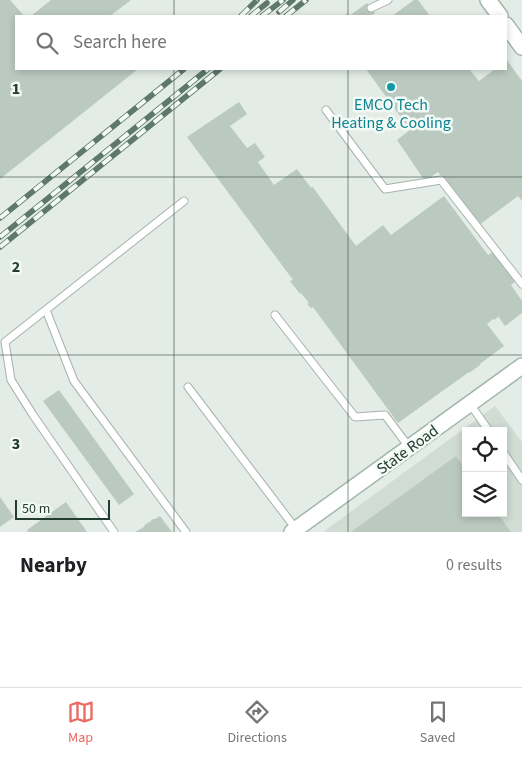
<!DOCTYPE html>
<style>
body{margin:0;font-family:"Source Sans 3",sans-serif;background:#f6f6f6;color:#202124}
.controls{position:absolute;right:15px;bottom:15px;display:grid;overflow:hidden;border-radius:0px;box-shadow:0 2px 8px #0003}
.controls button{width:45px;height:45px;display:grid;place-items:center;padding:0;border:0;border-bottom:1px solid #e0e0e0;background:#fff;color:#202124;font:25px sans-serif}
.scale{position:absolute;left:15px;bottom:12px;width:95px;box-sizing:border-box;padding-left:5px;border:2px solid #233c31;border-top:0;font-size:14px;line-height:18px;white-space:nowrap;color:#233c31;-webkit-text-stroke:4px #f3f9f5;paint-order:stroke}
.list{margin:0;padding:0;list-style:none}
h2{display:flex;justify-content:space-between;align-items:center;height:65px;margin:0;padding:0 20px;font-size:21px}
h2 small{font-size:16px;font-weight:400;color:#757577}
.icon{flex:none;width:28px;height:28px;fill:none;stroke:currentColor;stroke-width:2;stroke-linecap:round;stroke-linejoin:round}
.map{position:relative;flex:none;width:522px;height:532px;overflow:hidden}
.search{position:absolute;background:#fff;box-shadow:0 2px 8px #0003;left:15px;right:15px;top:15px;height:55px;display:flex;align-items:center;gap:12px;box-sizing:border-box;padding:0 18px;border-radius:0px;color:#757577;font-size:19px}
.sheet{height:155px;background:#fff}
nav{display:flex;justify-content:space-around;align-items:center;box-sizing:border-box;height:70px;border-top:1px solid #e0e0e0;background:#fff;font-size:14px;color:#757577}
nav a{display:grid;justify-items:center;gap:2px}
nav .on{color:#eb6961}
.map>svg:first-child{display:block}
.built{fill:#d1dcd5;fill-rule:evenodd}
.building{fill:#bbcac1}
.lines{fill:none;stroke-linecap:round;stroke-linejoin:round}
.lane-casing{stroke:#a6b4ac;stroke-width:9}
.secondary-casing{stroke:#a2b7ac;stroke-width:18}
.lane{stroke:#fff;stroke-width:7}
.secondary{stroke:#fff;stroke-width:15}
.rail-casing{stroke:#5e786c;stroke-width:5.5}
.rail{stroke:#f3f9f5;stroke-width:4;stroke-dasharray:11;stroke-linecap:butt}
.grid{fill:none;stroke:#233c31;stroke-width:1;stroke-opacity:0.55}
.culture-dot{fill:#0f9aa8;stroke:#f3f9f5;stroke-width:2}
.labels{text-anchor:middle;stroke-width:5;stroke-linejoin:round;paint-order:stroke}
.culture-label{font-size:16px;fill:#0d838f;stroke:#f3f9f5}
.street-label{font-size:16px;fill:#233c31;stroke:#f3f9f5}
.grid-label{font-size:16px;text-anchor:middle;font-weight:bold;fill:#233c31;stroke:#f3f9f5;stroke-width:5;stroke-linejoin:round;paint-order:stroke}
</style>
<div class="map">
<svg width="522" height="532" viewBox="0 0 522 532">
<rect width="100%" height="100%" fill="#e3ece6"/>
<path class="built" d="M495,406L522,442V532H323ZM466,431H503V513H466Z"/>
<g class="building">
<path d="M0,0H10L24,16H16V69H138L0,179Z"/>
<path d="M51,0H131L110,16H31Z"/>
<path d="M414,0H418L430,16H392Z"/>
<path d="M367,3L375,13L371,16H344L348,13L349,16Z"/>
<path d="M506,59L522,81V201L518,196L479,225L438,172L425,181L397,140L410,130L366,69H469L479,81L495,69H506Z"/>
<path d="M239,102L247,114L230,126L247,148L255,143L265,157L258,162L274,185L297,169L311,188L312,186L356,246L383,225L391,235L444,196L488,255L494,251L516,281L511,285L522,301V313L505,326L498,316V317L494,320L493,319L487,324L504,346L480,364V365L469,373V372L398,423L313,307L311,308L307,304L309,303L301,293L300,294L290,281L293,280L187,137Z"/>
<path d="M59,390L134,494L119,505L43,401Z"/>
<path d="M456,456L466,469V513H497L511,532H351Z"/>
<path d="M0,497L14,517L0,527Z"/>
<path d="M66,502L87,532H28L27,530Z"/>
<path d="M160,516L172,532H135L144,527V526L149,522H151V520L153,519H155Z"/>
</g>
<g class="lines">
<g class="lane-casing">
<g id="lane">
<path d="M371,8L388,0"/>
<path d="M326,110L385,189L441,180L522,284"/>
<path d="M46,310L74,381L186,532"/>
<path d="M275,315L355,417L385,415L409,447"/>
<path d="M188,387L296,529"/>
<path d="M470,404L489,431"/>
<path d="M503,452L522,480"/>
<path d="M114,532L33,415L11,380L5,342L184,201"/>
</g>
</g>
<g class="secondary-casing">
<g id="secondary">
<path d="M488,0L500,16"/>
<path d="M506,25L522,47"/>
<path d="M292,532L522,366"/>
</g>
</g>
<use href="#lane" class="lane"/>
<use href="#secondary" class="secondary"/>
<g class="rail-casing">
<g id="rail">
<path d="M279,12L293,0"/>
<path d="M241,16L257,0"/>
<path d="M251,16L267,3"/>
<path d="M262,16L283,0"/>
<path d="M286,16L306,0"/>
<path d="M0,218L184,69"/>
<path d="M0,237L208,69"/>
<path d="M0,247L220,69"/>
</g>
</g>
<use href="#rail" class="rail"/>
</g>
<path class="grid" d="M174,0V16M348,0V16M174,69V532M348,69V532M0,177H522M0,355H522"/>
<circle class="culture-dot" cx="391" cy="87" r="5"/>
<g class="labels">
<g class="culture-label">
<text x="391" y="110">EMCO Tech<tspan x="391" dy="18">Heating &amp; Cooling</tspan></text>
</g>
<g class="street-label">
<text transform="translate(407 449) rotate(-36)" y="6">State Road</text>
</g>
</g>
<g class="grid-label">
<text x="16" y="94">1</text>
<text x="16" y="272">2</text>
<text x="16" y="449">3</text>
</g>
</svg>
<div class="controls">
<button><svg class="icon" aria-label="locate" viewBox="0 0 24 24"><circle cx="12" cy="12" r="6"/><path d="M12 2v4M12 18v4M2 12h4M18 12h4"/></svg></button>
<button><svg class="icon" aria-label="layers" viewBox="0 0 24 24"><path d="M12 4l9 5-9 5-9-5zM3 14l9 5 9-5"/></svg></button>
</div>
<div class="scale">50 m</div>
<div class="search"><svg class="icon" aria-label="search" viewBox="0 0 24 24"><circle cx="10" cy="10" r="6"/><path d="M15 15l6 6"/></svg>Search here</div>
</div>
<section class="sheet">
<h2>Nearby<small>0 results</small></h2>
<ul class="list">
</ul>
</section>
<nav>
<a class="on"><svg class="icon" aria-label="map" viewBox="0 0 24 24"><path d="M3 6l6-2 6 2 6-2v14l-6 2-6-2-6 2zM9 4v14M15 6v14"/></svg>Map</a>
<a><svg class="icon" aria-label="directions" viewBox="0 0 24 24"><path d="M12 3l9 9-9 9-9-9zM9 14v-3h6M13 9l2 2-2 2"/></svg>Directions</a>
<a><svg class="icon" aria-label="saved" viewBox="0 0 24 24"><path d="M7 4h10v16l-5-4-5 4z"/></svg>Saved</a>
</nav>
